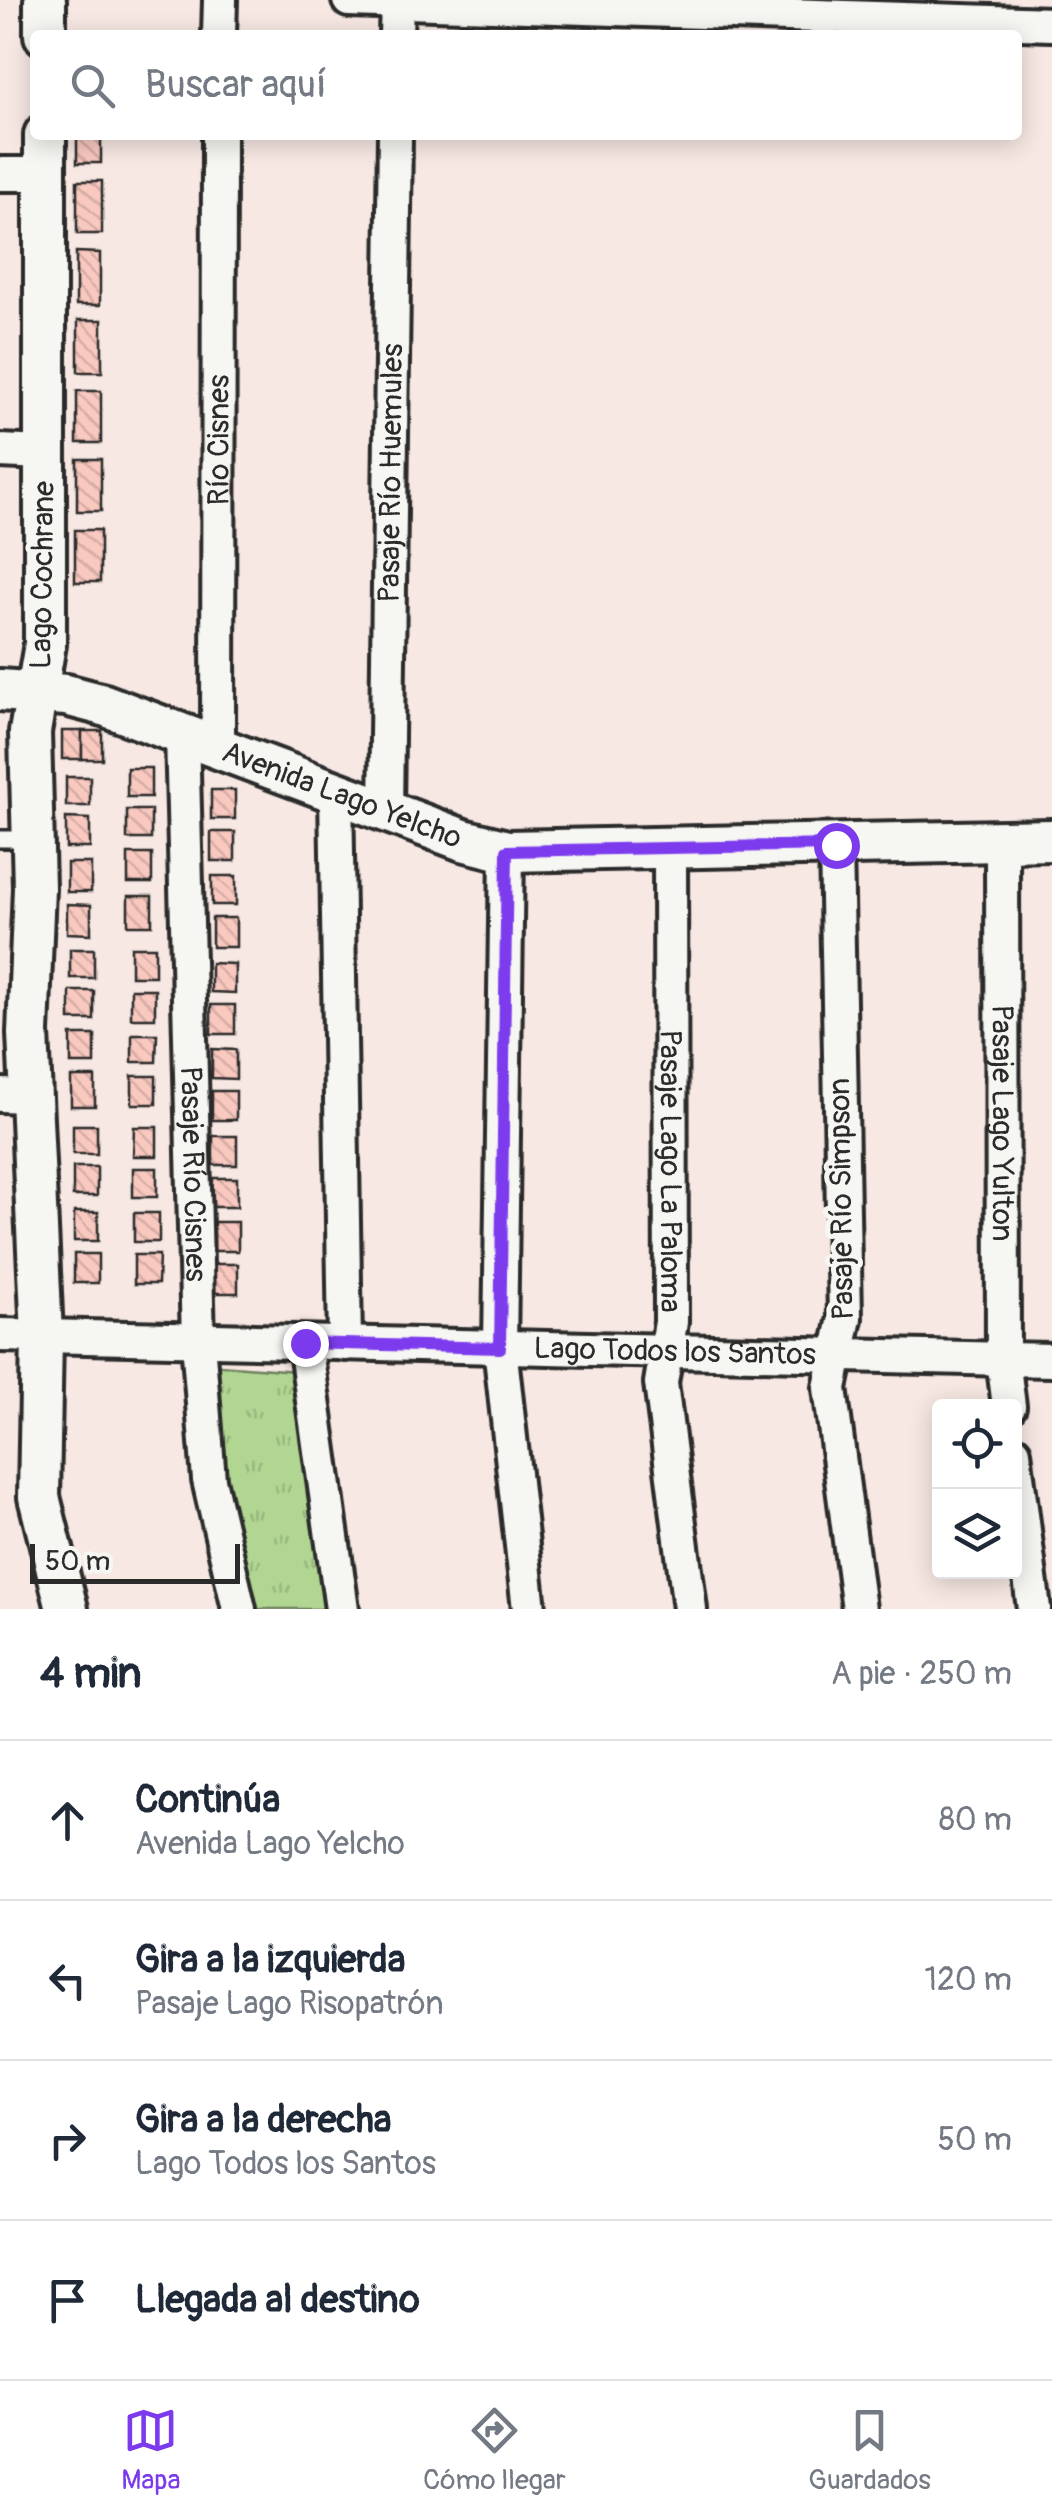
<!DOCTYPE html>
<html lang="es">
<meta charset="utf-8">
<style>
body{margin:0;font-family:Pangolin,sans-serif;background:#f2f2f3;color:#1f2937}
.controls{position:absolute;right:30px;bottom:30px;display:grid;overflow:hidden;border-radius:10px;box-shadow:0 5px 25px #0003}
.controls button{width:90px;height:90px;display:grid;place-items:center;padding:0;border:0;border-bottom:2px solid #e0e1e3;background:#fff;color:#1f2937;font:50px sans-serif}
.scale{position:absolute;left:30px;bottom:25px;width:210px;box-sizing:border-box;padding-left:10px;border:5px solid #2b2b2b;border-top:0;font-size:28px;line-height:35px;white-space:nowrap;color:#2b2b2b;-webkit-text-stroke:8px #f6f6f2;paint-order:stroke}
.stop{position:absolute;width:30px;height:30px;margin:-22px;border:8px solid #7c3aed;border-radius:50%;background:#fff}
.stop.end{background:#7c3aed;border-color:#fff;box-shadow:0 2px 10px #0008}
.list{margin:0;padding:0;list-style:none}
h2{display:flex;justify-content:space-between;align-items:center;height:130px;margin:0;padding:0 40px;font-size:42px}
h2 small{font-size:32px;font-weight:400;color:#747a83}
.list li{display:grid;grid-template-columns:65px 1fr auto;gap:30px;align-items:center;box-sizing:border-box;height:160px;padding:0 40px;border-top:2px solid #e0e1e3}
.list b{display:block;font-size:38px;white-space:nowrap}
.list p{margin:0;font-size:32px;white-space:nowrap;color:#747a83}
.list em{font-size:32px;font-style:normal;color:#747a83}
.icon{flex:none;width:55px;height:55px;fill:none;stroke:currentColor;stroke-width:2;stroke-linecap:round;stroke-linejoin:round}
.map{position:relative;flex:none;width:1052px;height:1609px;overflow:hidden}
.search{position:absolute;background:#fff;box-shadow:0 5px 25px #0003;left:30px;right:30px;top:30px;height:110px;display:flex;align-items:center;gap:25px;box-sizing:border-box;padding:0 35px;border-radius:10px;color:#747a83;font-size:38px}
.sheet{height:770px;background:#fff}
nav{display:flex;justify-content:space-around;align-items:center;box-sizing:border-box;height:140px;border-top:2px solid #e0e1e3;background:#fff;font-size:28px;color:#747a83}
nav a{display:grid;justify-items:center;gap:5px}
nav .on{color:#7c3aed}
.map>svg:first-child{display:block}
.park{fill:url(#park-tufts);stroke:#6e805e;stroke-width:2.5}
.building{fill:url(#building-back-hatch);stroke:#2b2b2b;stroke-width:2.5}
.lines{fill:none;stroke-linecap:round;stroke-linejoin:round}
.service-casing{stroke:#2b2b2b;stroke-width:22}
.minor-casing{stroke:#2b2b2b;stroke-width:40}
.tertiary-casing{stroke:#2b2b2b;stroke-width:48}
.service{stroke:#f6f6f2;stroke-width:15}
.minor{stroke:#f6f6f2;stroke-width:32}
.tertiary{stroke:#f6f6f2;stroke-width:40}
.route{stroke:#7c3aed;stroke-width:12}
.labels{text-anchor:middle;stroke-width:10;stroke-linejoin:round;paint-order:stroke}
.street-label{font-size:30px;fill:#2b2b2b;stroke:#f6f6f2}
</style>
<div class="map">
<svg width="1052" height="1609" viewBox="0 0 1052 1609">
<defs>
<pattern id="park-tufts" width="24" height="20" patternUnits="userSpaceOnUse" patternTransform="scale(2.5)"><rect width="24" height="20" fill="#b0d692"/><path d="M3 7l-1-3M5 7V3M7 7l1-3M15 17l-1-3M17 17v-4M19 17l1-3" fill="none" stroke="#98b87e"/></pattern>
<pattern id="building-back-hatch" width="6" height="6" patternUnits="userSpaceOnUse" patternTransform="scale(2.5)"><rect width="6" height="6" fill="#f9c9c0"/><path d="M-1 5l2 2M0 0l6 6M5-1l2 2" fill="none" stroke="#d6ada5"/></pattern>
</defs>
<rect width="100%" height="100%" fill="#f7e8e3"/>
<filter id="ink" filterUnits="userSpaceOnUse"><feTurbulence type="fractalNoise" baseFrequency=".01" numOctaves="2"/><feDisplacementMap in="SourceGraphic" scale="20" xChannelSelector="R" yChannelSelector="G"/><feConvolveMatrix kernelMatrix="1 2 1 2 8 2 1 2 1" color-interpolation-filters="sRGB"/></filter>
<g filter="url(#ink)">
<path class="park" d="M208,1364L296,1371L328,1609H250L214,1469Z"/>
<g class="building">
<rect x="77" y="135" width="24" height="28"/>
<rect x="77" y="181" width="25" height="53"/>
<path d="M76,252L100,253V305H76Z"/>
<rect x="78" y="320" width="24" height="52"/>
<rect x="77" y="391" width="24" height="52"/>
<rect x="77" y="459" width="24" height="52"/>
<rect x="75" y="530" width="25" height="52"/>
<rect x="62" y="731" width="20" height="28"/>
<rect x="82" y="731" width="20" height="28"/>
<rect x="127" y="768" width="24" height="29"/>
<rect x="66" y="777" width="24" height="29"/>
<rect x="211" y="790" width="24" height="29"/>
<rect x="127" y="810" width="24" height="29"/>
<path d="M66,818L90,819V848H66Z"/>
<rect x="211" y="832" width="24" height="29"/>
<rect x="128" y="854" width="24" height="29"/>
<rect x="67" y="863" width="24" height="29"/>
<rect x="212" y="876" width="24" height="29"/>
<rect x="128" y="896" width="24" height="29"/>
<path d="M67,904L91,905V934L67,933Z"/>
<rect x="212" y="918" width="24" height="29"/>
<rect x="131" y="947" width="24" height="29"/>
<rect x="70" y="949" width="24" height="29"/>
<path d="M211,963L235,964V993L211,992Z"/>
<rect x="131" y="989" width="24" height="29"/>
<rect x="70" y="991" width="24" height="29"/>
<rect x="211" y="1005" width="24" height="29"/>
<path d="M132,1034H157L156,1062H132Z"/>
<rect x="71" y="1035" width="24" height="29"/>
<path d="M212,1049L236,1050V1079L212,1078Z"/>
<rect x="132" y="1076" width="24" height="28"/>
<rect x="71" y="1077" width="24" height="29"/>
<rect x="212" y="1091" width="24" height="29"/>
<rect x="73" y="1125" width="24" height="29"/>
<path d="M134,1127H157V1156H133Z"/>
<rect x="213" y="1136" width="24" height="29"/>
<rect x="73" y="1167" width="24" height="29"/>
<rect x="133" y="1168" width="24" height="29"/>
<path d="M213,1178H237V1207H212Z"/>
<rect x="74" y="1212" width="24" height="29"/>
<rect x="134" y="1213" width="25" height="29"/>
<rect x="214" y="1222" width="24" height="29"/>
<rect x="74" y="1254" width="24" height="29"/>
<path d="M134,1255H159L158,1284H134Z"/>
<rect x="214" y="1264" width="24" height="29"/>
</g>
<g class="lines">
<g class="service-casing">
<path id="service" d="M0,839H31"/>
</g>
<g class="minor-casing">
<g id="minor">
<path d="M349,0L1052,24"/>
<path d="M219,35L220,0"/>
<path d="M396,35L397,2"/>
<path d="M0,174H45"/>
<path d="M0,451L44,453"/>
<path id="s1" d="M182,734L198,1341L209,1480L239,1609"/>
<path id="s2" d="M218,748L219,135"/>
<path d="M336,792L345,1344"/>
<path id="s3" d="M386,811L395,135"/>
<path id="s4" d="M1002,841L1003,1359L1009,1406"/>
<path d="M836,845L845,1318L830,1388L859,1609"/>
<path id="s5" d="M670,849L671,1322L661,1383L690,1609"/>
<path d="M507,851L500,1347L529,1609"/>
<path d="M0,1095L29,1096"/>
<path id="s6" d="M0,1335L1052,1360"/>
<path d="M305,1343L342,1609"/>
<path d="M1014,1452L1034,1609"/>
</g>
</g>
<g class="tertiary-casing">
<g id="tertiary">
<path d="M45,0V35"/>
<path d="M45,135V644L30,732L34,888L28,1033L42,1336L39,1497L67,1609"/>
<path id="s7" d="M0,690L66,695L104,705L463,840L507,851L1052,840"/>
</g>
</g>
<use href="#service" class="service"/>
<use href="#minor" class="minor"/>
<use href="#tertiary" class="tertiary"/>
</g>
</g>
<g class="lines" filter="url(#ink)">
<path class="route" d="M305,1343L500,1348L507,851L836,845"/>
</g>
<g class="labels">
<g class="street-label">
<text dy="10" stroke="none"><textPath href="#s2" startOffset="308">Río Cisnes</textPath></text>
<text dy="10" stroke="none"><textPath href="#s3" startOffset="338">Pasaje Río Huemules</textPath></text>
<text transform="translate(42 575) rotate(-89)" y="10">Lago Cochrane</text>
<text dy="10" stroke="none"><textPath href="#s7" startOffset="360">Avenida Lago Yelcho</textPath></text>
<text dy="10" stroke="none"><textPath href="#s4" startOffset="282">Pasaje Lago Yulton</textPath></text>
<text dy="10" stroke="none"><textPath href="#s5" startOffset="322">Pasaje Lago La Paloma</textPath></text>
<text dy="10" stroke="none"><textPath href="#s1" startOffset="440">Pasaje Río Cisnes</textPath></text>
<text transform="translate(841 1199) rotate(-91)" y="10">Pasaje Río Simpson</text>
<text dy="10" stroke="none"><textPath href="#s6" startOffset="675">Lago Todos los Santos</textPath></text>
</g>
</g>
</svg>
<div class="controls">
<button><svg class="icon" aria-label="locate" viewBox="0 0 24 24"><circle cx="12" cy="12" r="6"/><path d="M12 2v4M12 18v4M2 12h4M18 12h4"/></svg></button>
<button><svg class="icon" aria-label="layers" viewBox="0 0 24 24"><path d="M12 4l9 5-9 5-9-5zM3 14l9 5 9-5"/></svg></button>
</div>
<div class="scale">50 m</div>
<div class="stop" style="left:836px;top:845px"></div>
<div class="stop end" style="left:305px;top:1343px"></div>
<div class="search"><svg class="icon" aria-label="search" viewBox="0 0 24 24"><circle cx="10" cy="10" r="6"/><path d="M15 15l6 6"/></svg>Buscar aquí</div>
</div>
<section class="sheet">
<h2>4 min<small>A pie · 250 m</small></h2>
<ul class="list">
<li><svg class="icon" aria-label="ahead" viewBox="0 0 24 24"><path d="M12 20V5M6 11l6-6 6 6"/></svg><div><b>Continúa</b><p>Avenida Lago Yelcho</p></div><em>80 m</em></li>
<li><svg class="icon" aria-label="left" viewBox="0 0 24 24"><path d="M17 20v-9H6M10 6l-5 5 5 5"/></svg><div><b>Gira a la izquierda</b><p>Pasaje Lago Risopatrón</p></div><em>120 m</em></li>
<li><svg class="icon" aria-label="right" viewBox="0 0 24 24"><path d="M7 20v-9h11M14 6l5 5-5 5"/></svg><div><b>Gira a la derecha</b><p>Lago Todos los Santos</p></div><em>50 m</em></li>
<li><svg class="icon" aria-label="arrive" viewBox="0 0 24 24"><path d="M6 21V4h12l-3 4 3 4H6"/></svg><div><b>Llegada al destino</b></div></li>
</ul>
</section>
<nav>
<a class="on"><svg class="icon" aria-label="map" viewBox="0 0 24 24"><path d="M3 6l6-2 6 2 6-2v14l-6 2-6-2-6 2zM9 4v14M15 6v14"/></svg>Mapa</a>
<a><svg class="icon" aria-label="directions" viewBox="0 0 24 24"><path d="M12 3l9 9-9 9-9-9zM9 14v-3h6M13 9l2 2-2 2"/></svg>Cómo llegar</a>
<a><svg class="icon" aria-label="saved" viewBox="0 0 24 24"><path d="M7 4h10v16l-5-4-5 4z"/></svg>Guardados</a>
</nav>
